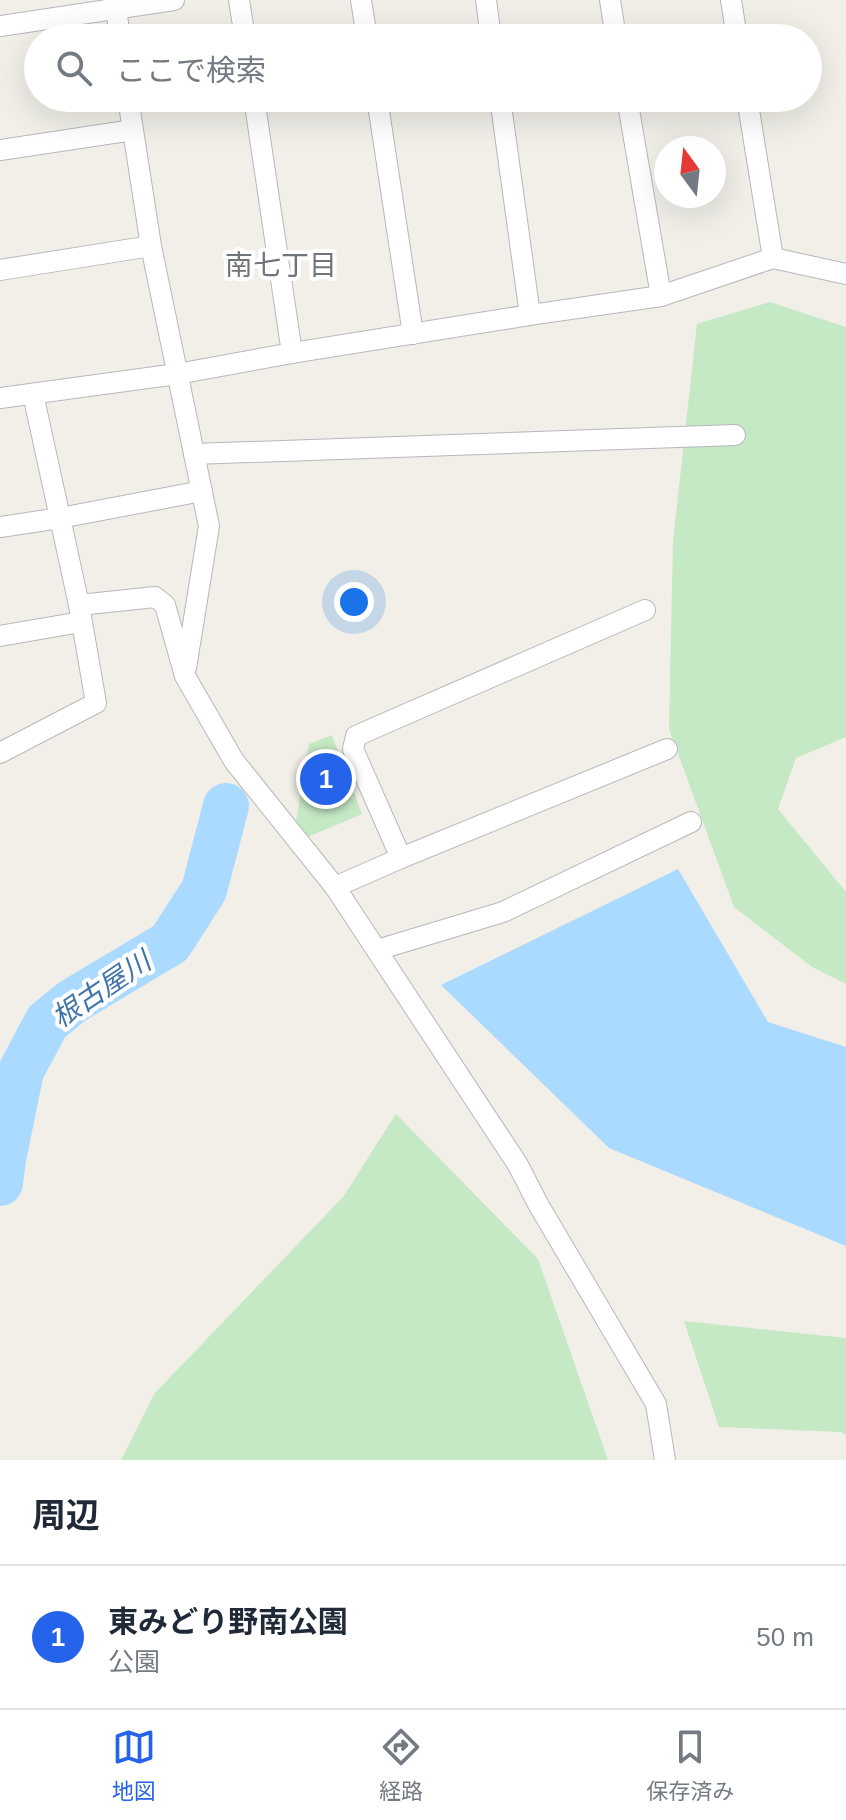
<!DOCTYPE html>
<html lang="ja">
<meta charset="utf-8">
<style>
body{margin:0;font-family:Arial,"Noto Sans JP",sans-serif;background:#f2f2f3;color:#1f2937}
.compass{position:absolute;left:654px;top:136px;width:72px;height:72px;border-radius:50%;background:#fff;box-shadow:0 8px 32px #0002;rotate:345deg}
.you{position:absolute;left:354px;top:602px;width:28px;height:28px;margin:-20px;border:6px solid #fff;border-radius:50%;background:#1a73e8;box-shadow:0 0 0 12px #1a73e833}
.badge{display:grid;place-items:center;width:52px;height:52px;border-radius:50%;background:#2563eb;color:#fff;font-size:26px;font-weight:700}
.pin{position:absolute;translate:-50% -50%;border:4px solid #fff;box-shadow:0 2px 8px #0006}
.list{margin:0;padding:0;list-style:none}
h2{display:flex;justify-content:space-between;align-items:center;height:104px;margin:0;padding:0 32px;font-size:34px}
h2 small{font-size:26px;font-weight:400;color:#747a83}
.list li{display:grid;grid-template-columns:52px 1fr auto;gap:24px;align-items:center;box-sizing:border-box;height:144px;padding:0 32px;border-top:2px solid #e0e1e3}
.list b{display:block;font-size:30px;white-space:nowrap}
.list p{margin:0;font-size:26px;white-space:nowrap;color:#747a83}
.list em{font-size:26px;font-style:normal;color:#747a83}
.icon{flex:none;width:44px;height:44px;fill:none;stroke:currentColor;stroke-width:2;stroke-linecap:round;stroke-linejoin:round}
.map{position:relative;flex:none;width:846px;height:1460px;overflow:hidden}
.search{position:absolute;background:#fff;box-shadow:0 8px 32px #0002;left:24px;right:24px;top:24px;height:88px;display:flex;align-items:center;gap:20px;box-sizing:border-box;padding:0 28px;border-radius:44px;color:#747a83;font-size:30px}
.sheet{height:248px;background:#fff}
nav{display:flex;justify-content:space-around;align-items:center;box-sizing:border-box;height:112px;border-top:2px solid #e0e1e3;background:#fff;font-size:22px;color:#747a83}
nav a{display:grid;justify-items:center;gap:4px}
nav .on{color:#2563eb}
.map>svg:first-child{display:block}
.green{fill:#c5e8c5}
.water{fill:#aadaff}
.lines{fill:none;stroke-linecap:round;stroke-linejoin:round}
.river{stroke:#aadaff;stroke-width:46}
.street-casing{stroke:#b5b8bc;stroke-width:22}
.street{stroke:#fff;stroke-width:20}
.labels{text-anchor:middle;stroke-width:8;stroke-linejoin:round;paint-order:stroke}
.neighbourhood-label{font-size:28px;fill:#70757a;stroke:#fff}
.water-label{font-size:28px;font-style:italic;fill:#4174aa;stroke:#fff}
</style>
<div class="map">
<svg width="846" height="1460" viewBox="0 0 846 1460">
<rect width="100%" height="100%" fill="#f1efe8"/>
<g class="green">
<path d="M770,302L846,327V737L796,758L778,809L846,892V984L812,967L734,907L669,729L673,541L697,324Z"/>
<path d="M332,735L362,814L308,837L296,821L309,744Z"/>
<path d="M396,1114L538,1259L608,1460H121L154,1394L343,1197Z"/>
<path d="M684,1321L846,1338V1435L841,1432L719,1427Z"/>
</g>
<path class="water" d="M678,869L768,1022L846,1047V1246L609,1148L441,985Z"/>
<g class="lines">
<path class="river" d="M0,1183L3,1159L21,1071L47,1022L73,1001L170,943L204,890L226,806"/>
<g class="street-casing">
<g id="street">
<path d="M115,0L120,38"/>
<path d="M239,0L245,38"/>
<path d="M361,0L367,38"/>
<path d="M486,0L491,38"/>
<path d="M610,0L616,38"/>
<path d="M731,0L737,38"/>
<path d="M0,26L174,0"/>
<path d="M128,98L151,246L209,526L186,668"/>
<path d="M254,98L292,353"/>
<path d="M377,98L413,334"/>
<path d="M500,98L530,315"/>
<path d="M627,98L661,296"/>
<path d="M747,98L773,258"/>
<path d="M0,150L133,130"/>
<path d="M0,270L151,246"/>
<path d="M0,398L177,374L292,353L530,315L661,296L773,258L846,274"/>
<path d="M194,454L735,435"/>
<path d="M0,527L60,518L202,491"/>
<path d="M79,605L155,597L165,605L185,676L234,761L335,887L518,1165L538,1204L656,1404L665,1460"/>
<path d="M0,636L81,622"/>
<path d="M0,753L96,703L79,605L33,394"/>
<path d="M401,858L353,749L356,736L645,610"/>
<path d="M335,887L401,858L667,749"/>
<path d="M377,950L503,912L691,822"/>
</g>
</g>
<use href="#street" class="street"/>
</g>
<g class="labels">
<g class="neighbourhood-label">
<text x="281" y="275">南七丁目</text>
</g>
<g class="water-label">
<text transform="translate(101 989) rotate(-34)" y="10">根古屋川</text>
</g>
</g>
</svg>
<svg class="compass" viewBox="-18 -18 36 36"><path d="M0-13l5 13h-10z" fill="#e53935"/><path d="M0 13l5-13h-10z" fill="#747a83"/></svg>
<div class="you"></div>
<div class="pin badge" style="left:326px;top:779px">1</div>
<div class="search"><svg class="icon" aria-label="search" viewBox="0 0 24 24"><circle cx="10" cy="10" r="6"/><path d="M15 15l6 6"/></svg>ここで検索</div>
</div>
<section class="sheet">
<h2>周辺<small></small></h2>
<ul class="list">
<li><span class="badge">1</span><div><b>東みどり野南公園</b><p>公園</p></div><em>50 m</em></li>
</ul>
</section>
<nav>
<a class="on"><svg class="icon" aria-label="map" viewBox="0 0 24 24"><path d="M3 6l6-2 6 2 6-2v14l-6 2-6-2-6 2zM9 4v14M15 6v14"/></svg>地図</a>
<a><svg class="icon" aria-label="directions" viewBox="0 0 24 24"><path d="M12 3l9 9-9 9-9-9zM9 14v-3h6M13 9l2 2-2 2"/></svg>経路</a>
<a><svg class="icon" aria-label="saved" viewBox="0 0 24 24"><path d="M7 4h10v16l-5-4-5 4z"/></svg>保存済み</a>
</nav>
